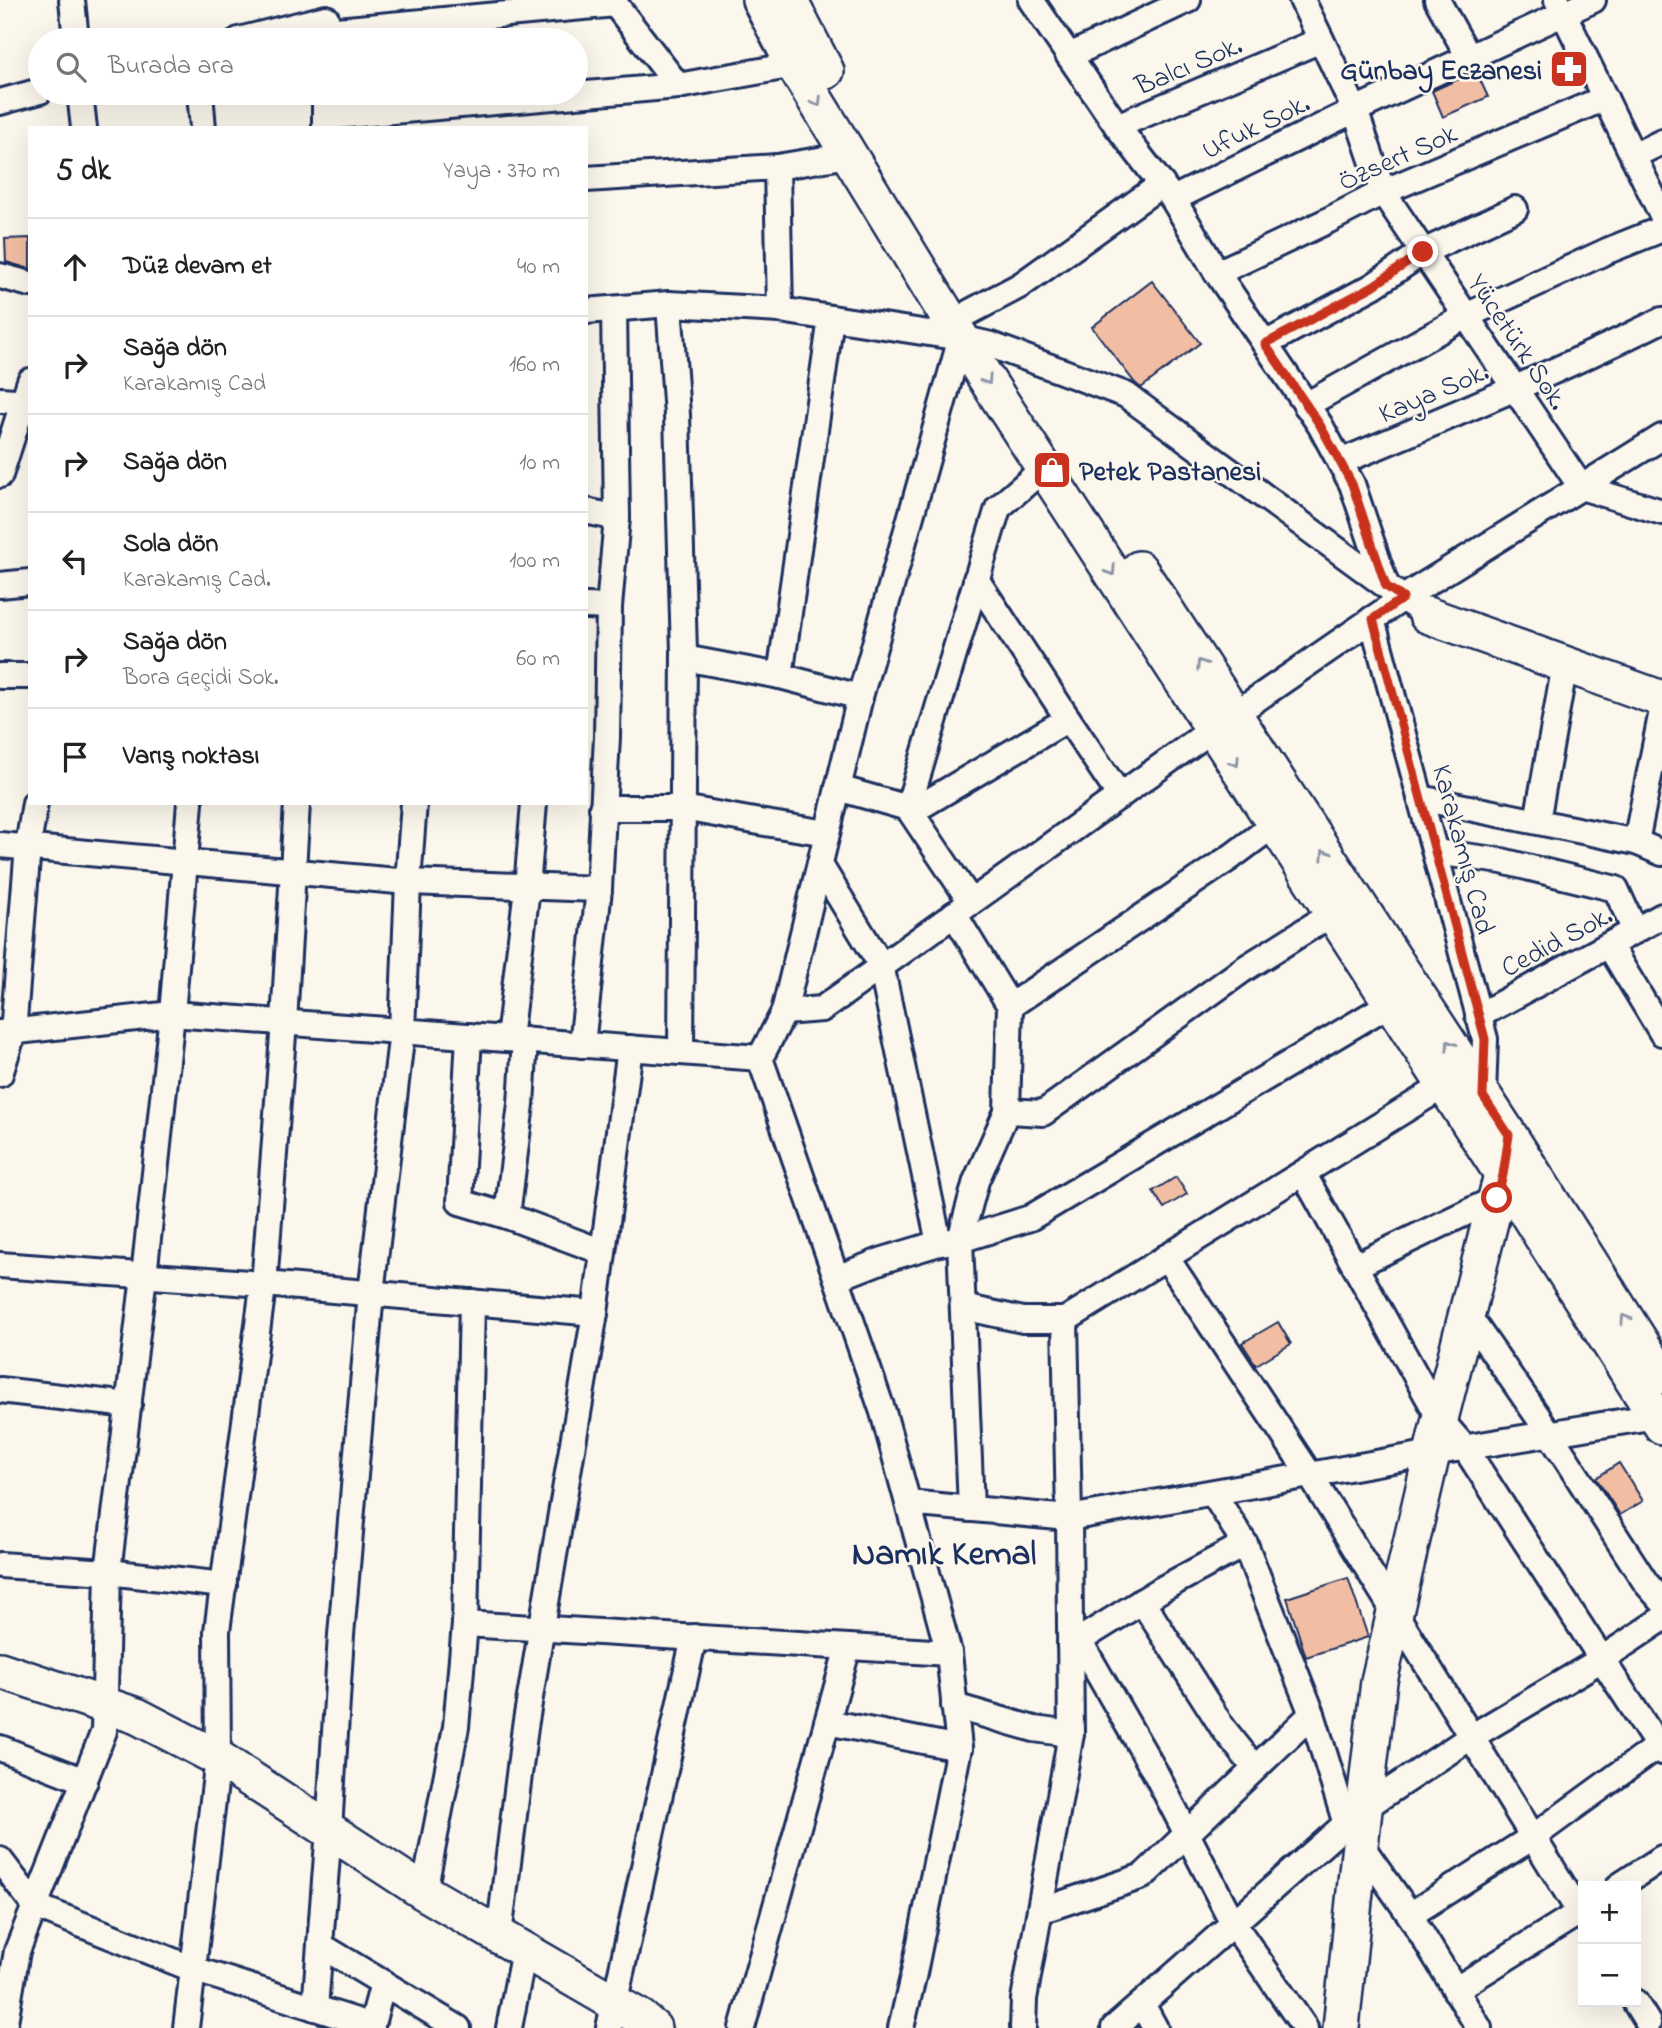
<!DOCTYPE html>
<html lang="tr">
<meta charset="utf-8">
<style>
body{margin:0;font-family:"Indie Flower",sans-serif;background:#f2f2f2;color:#222}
.controls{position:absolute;right:21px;bottom:21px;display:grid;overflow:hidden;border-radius:0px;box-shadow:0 7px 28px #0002}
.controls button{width:63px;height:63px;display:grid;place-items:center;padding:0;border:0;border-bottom:2px solid #e0e0e0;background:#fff;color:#222;font:35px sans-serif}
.stop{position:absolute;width:21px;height:21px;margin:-16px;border:5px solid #c8321e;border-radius:50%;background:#fff}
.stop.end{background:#c8321e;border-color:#fff;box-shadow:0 2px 7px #0008}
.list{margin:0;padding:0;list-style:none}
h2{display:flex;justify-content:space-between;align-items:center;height:91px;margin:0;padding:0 28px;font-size:30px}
h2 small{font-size:23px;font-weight:400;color:#767676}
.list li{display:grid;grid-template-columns:46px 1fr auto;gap:21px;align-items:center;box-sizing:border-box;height:98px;padding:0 28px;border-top:2px solid #e0e0e0}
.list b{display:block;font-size:26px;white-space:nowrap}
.list p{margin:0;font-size:23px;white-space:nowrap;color:#767676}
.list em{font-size:23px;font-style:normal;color:#767676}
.icon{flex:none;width:38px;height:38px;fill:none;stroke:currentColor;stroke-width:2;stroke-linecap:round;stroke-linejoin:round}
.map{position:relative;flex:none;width:1662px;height:2028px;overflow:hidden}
.search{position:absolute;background:#fff;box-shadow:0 7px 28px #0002;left:28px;top:28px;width:560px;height:77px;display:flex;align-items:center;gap:18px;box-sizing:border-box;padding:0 24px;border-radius:38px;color:#767676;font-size:26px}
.panel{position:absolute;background:#fff;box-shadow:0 7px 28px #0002;left:28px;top:126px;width:560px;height:679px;border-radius:0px}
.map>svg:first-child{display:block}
.building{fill:#f2bea3;stroke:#1b2f5e;stroke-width:2}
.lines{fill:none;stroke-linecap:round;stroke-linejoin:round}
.street-casing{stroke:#1b2f5e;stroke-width:30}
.secondary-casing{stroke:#1b2f5e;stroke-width:40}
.street{stroke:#fbf7ec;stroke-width:24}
.secondary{stroke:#fbf7ec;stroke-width:35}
.oneway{stroke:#8b93a5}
.route{stroke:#c8321e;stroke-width:9}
.labels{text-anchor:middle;stroke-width:5;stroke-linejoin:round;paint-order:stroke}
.street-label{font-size:28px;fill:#1b2f5e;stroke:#fbf7ec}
.poi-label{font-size:28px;font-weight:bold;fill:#1b2f5e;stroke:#fbf7ec;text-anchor:end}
.district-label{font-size:35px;font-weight:bold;fill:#1b2f5e;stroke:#fbf7ec}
</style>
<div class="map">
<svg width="1662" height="2028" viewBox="0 0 1662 2028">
<rect width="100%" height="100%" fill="#fbf7ec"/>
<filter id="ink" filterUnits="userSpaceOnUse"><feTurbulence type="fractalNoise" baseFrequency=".0143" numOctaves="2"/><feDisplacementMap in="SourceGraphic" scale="14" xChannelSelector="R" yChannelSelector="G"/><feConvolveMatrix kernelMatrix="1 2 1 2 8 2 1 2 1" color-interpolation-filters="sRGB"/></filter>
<g filter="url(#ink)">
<g class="building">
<path d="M1476,71L1488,97L1443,117L1432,91Z"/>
<path d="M30,238V269L6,262L5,239Z"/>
<path d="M1152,281L1200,343L1141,388L1135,383L1092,327Z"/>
<path d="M1176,1177L1187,1194L1164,1208L1153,1191Z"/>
<path d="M1278,1322L1291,1344L1256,1365L1242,1343Z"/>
<path d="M1619,1463L1643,1501L1620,1515L1596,1478Z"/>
<path d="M1348,1578L1368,1637L1306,1657L1287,1598Z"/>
</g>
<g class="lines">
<g class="street-casing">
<g id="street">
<path d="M72,0L76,40"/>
<path d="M612,0L678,86"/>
<path d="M1031,0L1117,126L1173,199L1217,273L1320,425L1352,484L1386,585"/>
<path d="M1302,0L1355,110L1383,192L1581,487L1662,512"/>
<path d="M1437,0L1469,57"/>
<path d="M1557,0L1662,215"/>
<path d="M326,31L616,4"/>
<path d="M239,40L326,18"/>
<path d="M1069,56L1188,0"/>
<path d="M80,93L84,128"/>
<path d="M200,93L203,128"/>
<path d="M0,102L40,91"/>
<path d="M325,117L678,86L794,65"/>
<path d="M1117,126L1321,40"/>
<path d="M325,128V93"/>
<path d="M1633,156L1662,142"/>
<path d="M777,167L780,310"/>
<path d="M586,179L777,167L849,155"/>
<path d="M1173,199L1355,110L1593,0"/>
<path d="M1217,273L1327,221L1383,192L1605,98"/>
<path d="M0,276L30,284"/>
<path d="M669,304L677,415L684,652L681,1052"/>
<path d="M586,311L669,304L780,310L961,338L991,345L1126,395L1415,607"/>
<path d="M970,312L1021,285L1162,184"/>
<path d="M1265,344L1373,286L1423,252L1515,209"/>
<path d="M0,400L30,402"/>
<path d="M1306,405L1466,316L1607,251L1662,229"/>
<path d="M1340,462C1449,417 1557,372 1662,320"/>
<path d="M0,475L30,381"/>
<path d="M586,511L617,518"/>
<path d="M0,585L30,582"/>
<path d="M586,606L609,607"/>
<path d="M1372,619L1485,1039L1483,1096"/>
<path d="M684,658L780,676L860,697"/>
<path d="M0,676H30"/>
<path d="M780,676L831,318"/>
<path d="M1068,719L1120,796"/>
<path d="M838,788L908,808L971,902"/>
<path d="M1420,798L1636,842L1662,853"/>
<path d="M602,808H683L765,823L827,833"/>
<path d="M908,808L998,508L1044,468"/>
<path d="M911,812L1068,719L976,579"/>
<path d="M1537,821L1565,664"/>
<path d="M1636,842L1662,711"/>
<path d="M0,845L408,882L599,889"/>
<path d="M1435,852L1502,861L1616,889L1635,931"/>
<path d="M820,865L881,965L939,1243"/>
<path d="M954,914L1010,1006L1007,1111L976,1181L960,1240L971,1509"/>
<path d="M1609,945L1662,1033"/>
<path d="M1010,1006L1231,857L1275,824"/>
<path d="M784,1012L822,1009L1213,729L1403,598L1662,437"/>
<path d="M1478,1016L1662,916"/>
<path d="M0,1033L172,1014L760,1058"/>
<path d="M469,1036L460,1202L507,1216"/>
<path d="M509,1039L527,888L534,803"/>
<path d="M525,1040L521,1104L507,1216L603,1252"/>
<path d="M582,1045L599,889L607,737L609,607L617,518L614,309"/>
<path d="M0,1074L13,1033L28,846L35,803"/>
<path d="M1007,1111L1043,1113L1244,969L1333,913"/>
<path d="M1303,1173L1440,1419L1465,1448L1662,1752"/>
<path d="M1166,1257L1310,1475L1583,1918"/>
<path d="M0,1265L264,1284L595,1313"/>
<path d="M1355,1266L1497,1198"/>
<path d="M837,1278L883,1260L939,1243L960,1240L1030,1218L1391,1003"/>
<path d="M963,1307L1023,1320H1065L1445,1085"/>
<path d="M1467,1314L1550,1434L1646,1583L1662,1601"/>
<path d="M0,1390L129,1405"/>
<path d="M1213,1493L1245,1544L1312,1714L1346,1824"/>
<path d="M908,1503L1069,1518L1432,1453L1656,1416"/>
<path d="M0,1565L108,1572L224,1585"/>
<path d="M1142,1601L1223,1728L1255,1768"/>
<path d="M465,1624L949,1653"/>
<path d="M1079,1640L1155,1772L1233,1923L1305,2028"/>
<path d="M1070,1646L1162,1589L1245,1544"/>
<path d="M954,1706L1034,1729L1071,1734"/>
<path d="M827,1722L959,1748"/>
<path d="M0,1748L85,1781"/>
<path d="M1360,1844L1410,1915L1479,2028"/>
<path d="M0,1860L35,1906L193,1969L372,2026"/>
<path d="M1619,1886L1662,1858"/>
<path d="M424,1892L456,1727L465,1624L472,1302"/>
<path d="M1040,1911L1143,1876L1312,1714"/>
<path d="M1410,1915L1533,1837L1662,1743"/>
<path d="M499,1935L525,1727L595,1313L630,1048"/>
<path d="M320,1945L458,2028"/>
<path d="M1455,1990L1583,1910"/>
<path d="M1635,2002L1648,2023"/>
<path d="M1142,2004L1155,2028"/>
<path d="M315,2008L329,1830L341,1635L371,1293L402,1031L408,882L414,803"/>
<path d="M4,2028L17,1951L104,1731L108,1572L144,1276L172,1014L190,803"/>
<path d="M186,2028L218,1758L217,1631L265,1272L284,1022L297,803"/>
<path d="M371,2028L383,1983"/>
<path d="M509,2028L524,1950"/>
<path d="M609,2028L694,1637"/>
<path d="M742,2028L848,1647"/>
<path d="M901,2028L914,1973L959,1748L949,1653L883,1412L760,1058L784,1012L860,697L961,338"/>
<path d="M1023,2028L1024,1999L1071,1734L1069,1518L1065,1320"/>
<path d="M1114,2028L1364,1808L1471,1737L1602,1659L1662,1619"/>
</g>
</g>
<g class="secondary-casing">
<g id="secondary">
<path d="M760,0L794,65L983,374L1503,1175L1662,1426"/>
<path d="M789,0L826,71"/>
<path d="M1139,569L1509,1135L1662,1376"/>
<path d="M1427,615L1662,699"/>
<path d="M0,1670L137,1716L218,1758L424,1892L641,2018L653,2028"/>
<path d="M1341,2028L1358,1862L1379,1681L1440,1419L1505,1163"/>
</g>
</g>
<use href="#street" class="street"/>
<use href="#secondary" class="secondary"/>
</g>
<defs><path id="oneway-chevron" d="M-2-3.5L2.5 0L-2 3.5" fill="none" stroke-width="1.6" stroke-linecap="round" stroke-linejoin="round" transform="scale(1.75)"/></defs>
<g class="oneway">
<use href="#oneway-chevron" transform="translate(817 102) rotate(58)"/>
<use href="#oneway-chevron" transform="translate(987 380) rotate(57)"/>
<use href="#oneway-chevron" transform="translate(1111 571) rotate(57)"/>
<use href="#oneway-chevron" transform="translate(1201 664) rotate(-123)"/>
<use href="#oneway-chevron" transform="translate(1235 762) rotate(57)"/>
<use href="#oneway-chevron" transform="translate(1325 854) rotate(-123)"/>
<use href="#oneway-chevron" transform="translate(1450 1045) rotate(-123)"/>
<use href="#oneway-chevron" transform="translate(1625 1319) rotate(-122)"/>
</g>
</g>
<g class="lines" filter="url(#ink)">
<path class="route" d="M1423,252L1373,286L1265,344L1320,425L1352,484L1386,586L1403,598L1373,619L1485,1039L1483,1096L1509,1135L1503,1175L1497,1198"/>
</g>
<defs>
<g id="pharmacy-square" transform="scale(2.0125)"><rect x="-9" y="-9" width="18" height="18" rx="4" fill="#c8321e" stroke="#fbf7ec"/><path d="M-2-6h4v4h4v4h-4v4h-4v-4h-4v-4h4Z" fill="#fff"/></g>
<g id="shop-square" transform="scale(2.0125)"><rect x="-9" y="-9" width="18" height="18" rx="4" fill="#c8321e" stroke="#fbf7ec"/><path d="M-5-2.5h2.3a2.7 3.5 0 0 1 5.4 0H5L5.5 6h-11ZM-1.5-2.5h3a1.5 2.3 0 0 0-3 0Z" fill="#fff"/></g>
</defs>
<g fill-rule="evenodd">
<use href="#pharmacy-square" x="1569" y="69"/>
<use href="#shop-square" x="1052" y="470"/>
</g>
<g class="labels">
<g class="street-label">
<text transform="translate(1188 64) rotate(-23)" y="10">Balcı Sok.</text>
<text transform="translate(1255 125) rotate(-26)" y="10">Ufuk Sok.</text>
<text transform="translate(1397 156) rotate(-24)" y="10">Özsert Sok</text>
<text transform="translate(1519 341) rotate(56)" y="10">Yücetürk Sok.</text>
<text transform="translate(1433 391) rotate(-23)" y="10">Kaya Sok.</text>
<text transform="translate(1465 849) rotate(75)" y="10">Karakamış Cad</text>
<text transform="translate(1556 940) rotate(-28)" y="10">Cedid Sok.</text>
</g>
<g class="poi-label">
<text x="1542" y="79">Günbay Eczanesi</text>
<text x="1079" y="480" text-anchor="start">Petek Pastanesi</text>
</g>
<g class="district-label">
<text x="944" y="1564">Namık Kemal</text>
</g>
</g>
</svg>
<div class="controls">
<button>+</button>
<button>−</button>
</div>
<div class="stop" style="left:1497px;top:1198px"></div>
<div class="stop end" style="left:1423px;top:252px"></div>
<div class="search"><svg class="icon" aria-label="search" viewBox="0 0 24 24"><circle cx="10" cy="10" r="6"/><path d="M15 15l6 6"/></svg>Burada ara</div>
<section class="panel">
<h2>5 dk<small>Yaya · 370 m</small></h2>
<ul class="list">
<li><svg class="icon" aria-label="ahead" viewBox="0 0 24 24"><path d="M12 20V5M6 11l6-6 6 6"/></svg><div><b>Düz devam et</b></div><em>40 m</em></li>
<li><svg class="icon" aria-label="right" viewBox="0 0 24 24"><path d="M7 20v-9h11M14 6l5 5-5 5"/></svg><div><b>Sağa dön</b><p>Karakamış Cad</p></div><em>160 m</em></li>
<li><svg class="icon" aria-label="right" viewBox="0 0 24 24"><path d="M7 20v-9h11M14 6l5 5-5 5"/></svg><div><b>Sağa dön</b></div><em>10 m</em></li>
<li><svg class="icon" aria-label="left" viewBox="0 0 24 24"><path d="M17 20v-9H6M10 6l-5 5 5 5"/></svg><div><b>Sola dön</b><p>Karakamış Cad.</p></div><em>100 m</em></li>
<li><svg class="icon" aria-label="right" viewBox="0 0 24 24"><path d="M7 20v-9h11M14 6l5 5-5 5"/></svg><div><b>Sağa dön</b><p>Bora Geçidi Sok.</p></div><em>60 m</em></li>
<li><svg class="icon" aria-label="arrive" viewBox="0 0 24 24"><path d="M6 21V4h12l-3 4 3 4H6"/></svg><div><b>Varış noktası</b></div></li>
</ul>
</section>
</div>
